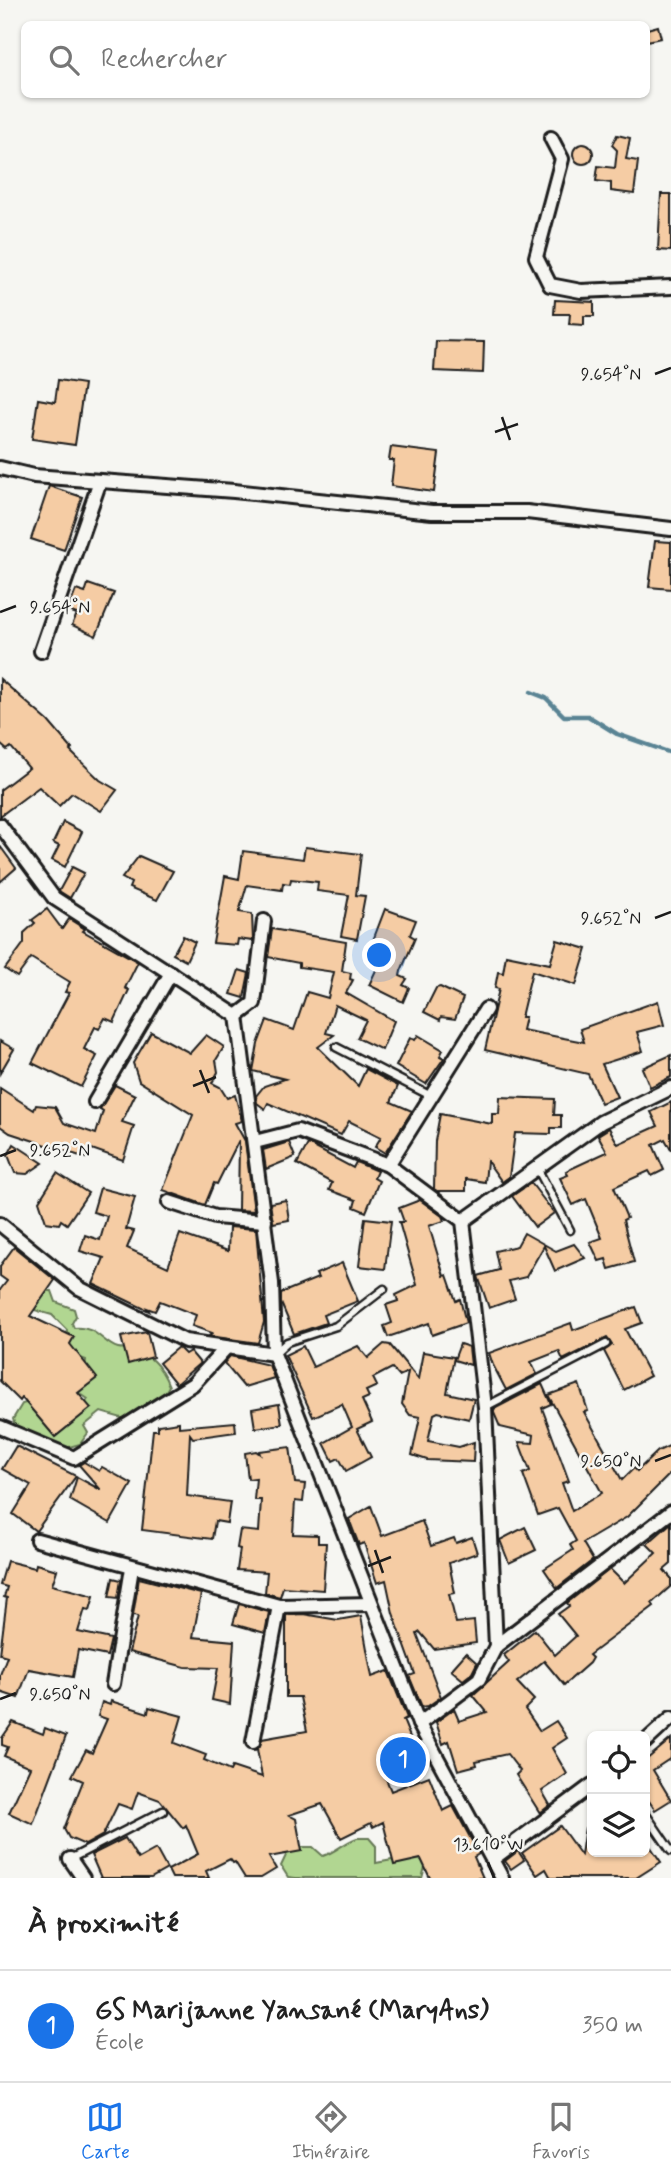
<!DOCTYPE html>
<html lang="fr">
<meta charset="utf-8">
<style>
body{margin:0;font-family:Mynerve,sans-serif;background:#f6f6f6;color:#222}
.controls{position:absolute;right:21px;bottom:21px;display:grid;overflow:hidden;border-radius:10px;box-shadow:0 2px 5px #0004}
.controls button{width:63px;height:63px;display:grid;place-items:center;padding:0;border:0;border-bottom:2px solid #e0e0e0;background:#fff;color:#222;font:35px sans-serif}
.you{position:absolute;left:380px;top:956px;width:24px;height:24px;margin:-18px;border:5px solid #fff;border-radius:50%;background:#1a73e8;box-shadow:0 0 0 10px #1a73e833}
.badge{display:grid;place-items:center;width:46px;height:46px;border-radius:50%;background:#1a73e8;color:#fff;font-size:23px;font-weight:700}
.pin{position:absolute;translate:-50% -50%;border:4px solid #fff;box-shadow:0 2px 7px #0006}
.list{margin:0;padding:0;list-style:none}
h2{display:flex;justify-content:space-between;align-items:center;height:91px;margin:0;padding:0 28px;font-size:30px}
h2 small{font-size:23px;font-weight:400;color:#767676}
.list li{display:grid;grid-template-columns:46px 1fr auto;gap:21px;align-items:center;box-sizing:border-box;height:112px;padding:0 28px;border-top:2px solid #e0e0e0}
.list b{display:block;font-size:26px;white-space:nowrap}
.list p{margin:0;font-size:23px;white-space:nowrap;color:#767676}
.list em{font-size:23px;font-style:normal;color:#767676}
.icon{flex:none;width:38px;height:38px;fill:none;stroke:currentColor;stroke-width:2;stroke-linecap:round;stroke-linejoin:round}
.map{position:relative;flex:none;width:671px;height:1878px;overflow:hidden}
.search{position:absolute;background:#fff;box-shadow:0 2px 5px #0004;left:21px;right:21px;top:21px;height:77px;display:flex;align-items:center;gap:18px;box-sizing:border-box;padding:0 24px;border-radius:10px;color:#767676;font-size:26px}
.sheet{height:203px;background:#fff}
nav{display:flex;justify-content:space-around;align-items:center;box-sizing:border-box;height:98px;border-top:2px solid #e0e0e0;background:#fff;font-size:19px;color:#767676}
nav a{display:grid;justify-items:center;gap:4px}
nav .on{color:#1a73e8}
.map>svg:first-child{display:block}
.green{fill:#b1d691;stroke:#667956;stroke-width:2}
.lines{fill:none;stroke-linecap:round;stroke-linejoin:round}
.stream{stroke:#5a8494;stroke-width:4.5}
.building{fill:#f5cca4;stroke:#1c1c1c;stroke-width:2}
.service-casing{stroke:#1c1c1c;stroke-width:11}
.minor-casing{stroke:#1c1c1c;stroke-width:18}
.service{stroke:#f6f6f2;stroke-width:6}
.minor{stroke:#f6f6f2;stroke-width:12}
.ticks{fill:none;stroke:#1c1c1c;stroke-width:2.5}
.ticks-label{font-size:18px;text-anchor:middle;fill:#1c1c1c;stroke:#f6f6f2;stroke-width:5;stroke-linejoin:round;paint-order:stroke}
</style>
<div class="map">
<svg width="671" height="1878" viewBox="0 0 671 1878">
<rect width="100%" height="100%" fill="#f6f6f2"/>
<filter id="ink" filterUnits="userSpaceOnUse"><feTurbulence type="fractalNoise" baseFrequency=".0143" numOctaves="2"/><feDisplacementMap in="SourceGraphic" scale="14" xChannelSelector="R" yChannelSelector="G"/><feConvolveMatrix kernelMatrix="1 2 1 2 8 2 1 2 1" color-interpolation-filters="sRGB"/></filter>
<g filter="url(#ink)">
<g class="green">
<path d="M42,1291H52L56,1302L74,1309L76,1316L72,1323L74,1328C96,1325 103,1344 118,1348C122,1349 126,1348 130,1349C150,1353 162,1368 169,1386L163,1396L125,1419L101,1412L84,1426L88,1433L80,1444L62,1449L16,1429L13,1419L22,1404L29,1402L75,1418L88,1399L72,1388L84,1381L86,1360L75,1356L66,1338L67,1330L52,1315L31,1309Z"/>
<path d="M357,1838H369L376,1846V1863L403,1858L427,1860L422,1878H296L288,1877L281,1866L290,1847H313L323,1856C336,1852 343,1843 357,1838Z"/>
</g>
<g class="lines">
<path class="stream" d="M531,692L546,698L564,716H588L617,734L671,753"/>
</g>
<g class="building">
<path d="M658,26L661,38L647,41V29Z"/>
<path d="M617,135L630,138L626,159L638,161L634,194L611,191V183L596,181L598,166L615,168L617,150L612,145Z"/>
<circle cx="583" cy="154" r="10"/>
<path d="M661,194H671V251L658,250Z"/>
<path d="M555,300L594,302V316H584V325L569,324L570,314H554Z"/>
<path d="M436,341L484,342L483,373L434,371Z"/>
<path d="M58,380L84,384L75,445L32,439L38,399L55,402Z"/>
<path d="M391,447L439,453L434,492L391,486L394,460H389Z"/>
<path d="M49,486L82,497L64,550L31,539Z"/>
<path d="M655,541L671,542V589L649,587Z"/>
<path d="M88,584L114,593L96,636L72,625L77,614L68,611L76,590L85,593Z"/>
<path d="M0,679L48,721L72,749L70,751L100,780L117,790L101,811L72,793L59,806L39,787L0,816V790L29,768L11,747L7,750L0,744Z"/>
<path d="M63,822L82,832L65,867L52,860L59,846L53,843Z"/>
<path d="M0,846L16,868L0,882Z"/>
<path d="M305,847L361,854L356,895L365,896L357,939L341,936L349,895L317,891L318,882L291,879L290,884L283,883L282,890L247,885L239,912L252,914L253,941L238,939L237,945L213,943L225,876L239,879L243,851L303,859Z"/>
<path d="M139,856L173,871L157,900L129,888L131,883L122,878Z"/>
<path d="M72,867L84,873L70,898L59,891Z"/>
<path d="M47,909L62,929L69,919L85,929L83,931L138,962L125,988L129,990L114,1022L105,1018L99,1029L95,1027L84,1049L97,1056L81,1087L32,1063L69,993L65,992L70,982L31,958L17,977L5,969L24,943V933L35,923L32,920Z"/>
<path d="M385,909L416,920L410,935L415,938L401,971L400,976L407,979L403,985L409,988L403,1002L369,985L385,951L372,943Z"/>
<path d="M272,929L346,942L342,971L351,973L350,979L353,980L346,993L394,1021L382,1050L357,1038L366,1020L335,1005L326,1033L334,1035L318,1047L358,1086L366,1069L398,1086L391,1102L412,1111L385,1153L375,1147L381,1137L349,1121L341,1135L268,1103L265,1109L257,1103L256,1096L264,1086L285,1079L253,1071L258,1044L267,1020L294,1030L307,992L328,998L334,972L299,967V963L268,957Z"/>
<path d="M183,936L195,942L186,961L173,954Z"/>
<path d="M557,940L587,949L576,985L532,971L521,1017H525L522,1030L584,1042L580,1029L658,1001L664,1025L637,1032L643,1051L602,1064L617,1097L601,1103L588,1074L485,1050L499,989L495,988L498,972L503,973L506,955L550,964Z"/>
<path d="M239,970L249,973L244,998L231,994Z"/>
<path d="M440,987L463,998L455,1019L441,1017L440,1020L424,1012L436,988Z"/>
<path d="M151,1032L190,1053L206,1035L224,1047L216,1060L218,1072L212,1083L220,1087L227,1098L235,1095L242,1121L235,1123L245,1141L254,1211L238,1210L239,1140L217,1184L214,1183L205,1205L163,1190L193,1115L139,1081L133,1063Z"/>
<path d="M418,1035L443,1050L440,1056L444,1058L426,1084L396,1066L410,1038L415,1040Z"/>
<path d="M0,1041L14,1049L0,1073Z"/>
<path d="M671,1055V1077L650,1087L642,1068Z"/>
<path d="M115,1085L135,1095L122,1122L134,1126L123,1160L89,1148L86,1158L10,1133L0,1126V1088L34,1110L36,1105L55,1107L64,1123L96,1134L103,1111L100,1109Z"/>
<path d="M500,1097L555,1099L554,1115H561V1128H551V1134L515,1133L509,1177L502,1182L487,1161L485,1182L466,1179V1191H437L434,1189L435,1141L440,1114L492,1124V1114H499Z"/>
<path d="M671,1102V1150L665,1139L653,1145L664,1170L652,1176L649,1171L614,1187L627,1218L623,1220L634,1262L609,1269L606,1259L599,1261L590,1242L602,1238L586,1199L573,1205L560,1178L568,1175L566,1171L607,1152L598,1135L606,1130L609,1128L618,1144L658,1126L651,1112Z"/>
<path d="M289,1142L295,1157L266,1169L263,1150Z"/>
<path d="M14,1144L43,1163L27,1174L15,1173L8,1155Z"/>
<path d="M308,1144L353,1168L356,1162L377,1171L374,1178L379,1181L366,1212L354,1207L356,1200L329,1190L332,1183L297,1164Z"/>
<path d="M57,1173L88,1193L67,1224L61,1220L59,1224L46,1222L39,1201Z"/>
<path d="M531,1183L554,1213L535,1227L512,1196Z"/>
<path d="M100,1188L135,1197L126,1229L134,1231L127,1248L168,1267L180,1234L228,1251L229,1227L256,1229L264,1322L258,1343L209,1336L212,1333L192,1326L196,1315L160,1301L155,1311L147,1308L149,1311L93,1284L104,1258L80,1251L85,1235L100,1240L107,1216L93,1212Z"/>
<path d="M286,1200L289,1220L273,1223L270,1203Z"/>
<path d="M420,1200L442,1216L444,1221L429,1226L444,1276L447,1275L456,1301L460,1299L466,1323L432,1335L429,1323L388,1337L384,1326L392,1323L386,1305L398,1301L396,1295L417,1285L399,1222H404L399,1208Z"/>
<path d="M365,1218L391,1221L385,1269L359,1266Z"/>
<path d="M524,1233L556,1251L574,1244L585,1258L555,1271L544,1246L526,1277L509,1281L515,1299L489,1308L478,1276L499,1270L495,1251L517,1246Z"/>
<path d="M14,1247L55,1280L30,1316L74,1337L70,1344L97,1378L78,1393L91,1408L55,1437L22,1398L20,1401L0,1381V1290L7,1281L0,1276V1266Z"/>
<path d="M342,1263L358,1301L323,1315L326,1323L294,1334L281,1303V1293L318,1278L316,1274Z"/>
<path d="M636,1307L642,1323L625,1329L650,1376L624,1390L604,1351L612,1345L607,1338L563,1360L559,1351L531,1362L537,1374L506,1390L493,1365L489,1353L571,1323L573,1330Z"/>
<path d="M147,1332L153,1357L128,1364L121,1337Z"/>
<path d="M384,1344L390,1345L418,1379L423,1352L454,1357L447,1393L474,1399L469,1419L438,1412L434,1414L428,1441L459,1447L474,1442L473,1462L427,1460L412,1455L420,1417L410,1415L402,1404L408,1372L399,1376L392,1368L373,1378L377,1386L366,1391L369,1397L362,1400L372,1422L357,1429L371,1457L346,1471L339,1458L333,1461L324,1443L352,1427L342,1404L313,1417L285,1355L303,1346L313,1367L358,1346L368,1358Z"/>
<path d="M460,1344L469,1347L471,1365L454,1360Z"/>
<path d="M178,1347L185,1354L190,1351L200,1363L176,1384L159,1363Z"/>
<path d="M230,1356L269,1365L274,1378L244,1387L224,1363Z"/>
<path d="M542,1384L551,1404L542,1408L569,1481L562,1483L572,1511L602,1493L548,1395L579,1384L588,1411L584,1412L622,1480L634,1468L637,1471L658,1451L671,1445V1473L627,1517L583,1543L593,1560L557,1588L544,1569L573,1550L570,1545L576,1541L558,1508L538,1515L523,1474L530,1471L519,1442L533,1443L534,1435L500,1427L494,1413V1409Z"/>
<path d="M279,1404L282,1424L255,1428L252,1409Z"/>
<path d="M179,1422V1427L235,1422L236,1432L193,1438L190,1434L187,1496L230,1502L227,1523L215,1521L212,1539L142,1530L153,1430H158V1425Z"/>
<path d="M16,1446L76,1476L36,1531L13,1514L31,1485L2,1469Z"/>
<path d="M290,1447L295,1483L305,1484L303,1502L295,1501L293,1534L318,1535V1543H326L323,1590L283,1587L280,1597L265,1593L267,1572L237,1570L240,1549L237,1548L240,1530L259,1532L261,1500H254L256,1478L248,1479L245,1453L256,1451L260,1454L259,1451Z"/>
<path d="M84,1462L99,1471L102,1467L132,1484L110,1523L70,1500L77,1477L101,1490L79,1465Z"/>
<path d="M371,1506L382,1536L422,1521L431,1546L454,1538L456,1543L472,1537L477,1553L449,1563L455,1593L449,1594L456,1623L474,1621L476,1643L434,1649L420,1632L417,1634L441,1697L428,1706L422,1707L409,1676L415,1674L393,1613L386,1580L377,1583L364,1543L359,1545L349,1519Z"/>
<path d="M671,1523V1564L664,1570L671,1578V1586L652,1603L654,1606L589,1655L592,1658L589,1663L564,1685L544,1661L517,1682L534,1700L525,1709L540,1731L556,1721L567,1738L552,1748L567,1774L542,1791L550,1805L540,1813L516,1775L520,1771L507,1754L476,1761L477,1765L458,1770L449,1741L443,1744L436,1722L454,1709L459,1721L487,1712L473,1695L509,1662L504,1655L535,1630L555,1655L576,1636L558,1614L569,1606L567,1603L610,1569L624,1583L656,1553L647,1544Z"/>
<path d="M525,1527L536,1550L509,1563L500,1540Z"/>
<path d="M7,1561L35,1568L36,1564L57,1570L52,1585L94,1596L90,1610L85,1609L78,1632L111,1639L107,1656L78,1650L73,1677L29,1669L18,1698L0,1692V1675L7,1656L0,1654L7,1598L4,1597L7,1587L0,1585Z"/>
<path d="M113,1578L121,1580L118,1598L109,1597Z"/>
<path d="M139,1578L201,1594L193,1637L234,1641L230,1704L212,1700L218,1668L185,1667L129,1652L138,1616L133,1615Z"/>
<path d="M239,1604L269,1612L265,1633L233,1624Z"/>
<path d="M303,1614L338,1620L361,1616L372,1677L388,1671L407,1718L403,1720L414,1747L379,1761L391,1791L429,1776L443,1811L453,1806L479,1854L474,1857L483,1878H430L421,1859L394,1865L383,1822L373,1827L371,1823L341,1838L322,1804L289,1815L296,1819L302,1851L269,1857L276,1869L261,1878H245L235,1862L233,1863L230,1859L206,1871L209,1878H172L168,1870L198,1854L186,1825L183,1828L160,1800L138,1792L132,1809L118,1804L103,1835L85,1845L69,1838L64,1829L83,1781L72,1776L86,1750L92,1753L107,1719L98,1716L102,1702L110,1705L111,1701L148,1713L149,1707L182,1716L174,1743L206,1755L204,1760L230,1771L232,1767L262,1777L257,1749L262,1739L307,1731L300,1697H286V1615Z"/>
<path d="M466,1653L477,1663L472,1673L463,1680L451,1670Z"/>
<path d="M13,1722L43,1734L45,1728L66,1736L33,1824L9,1813L30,1767L4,1756L8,1747L2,1745V1738Z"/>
<path d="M671,1739V1758L653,1770L671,1800L655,1810L645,1795V1758L646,1760Z"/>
<path d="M560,1826L581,1855L585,1828H592V1852H645L650,1846L661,1862L636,1878H551L546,1869L537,1875L522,1853Z"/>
<path d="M125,1838L138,1859L156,1849L167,1869L151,1878H101L91,1855Z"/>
<path d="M518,1851L524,1860L511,1869L505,1861Z"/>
</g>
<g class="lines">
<g class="service-casing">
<g id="service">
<path d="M336,1047L431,1096"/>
<path d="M537,1168L570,1230"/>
<path d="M275,1353L287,1342L336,1326L384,1289"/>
<path d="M485,1407L606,1344"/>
<path d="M645,1813L671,1851"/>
<path d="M70,1859L163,1811"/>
</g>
</g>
<g class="minor-casing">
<g id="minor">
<path d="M551,138L562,159L536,257L550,285L581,291L671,287"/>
<path d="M0,468L34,476L234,491L432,512H527L671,529"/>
<path d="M41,651L100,481"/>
<path d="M0,825L54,898L237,1016L272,1283L274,1354L419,1724L502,1878"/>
<path d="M237,1016L254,1003L264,921"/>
<path d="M95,1102L171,973"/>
<path d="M255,1142L298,1131L388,1165L463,1221L485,1407L496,1646L479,1679L419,1724"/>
<path d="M388,1165L486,1009"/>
<path d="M169,1202L215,1217L265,1221"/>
<path d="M463,1221L601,1122L671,1088"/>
<path d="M0,1224L79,1288L185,1341L274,1354"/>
<path d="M0,1427L74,1458L193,1384L226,1348"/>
<path d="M37,1540L279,1606L371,1604"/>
<path d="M496,1646L671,1512"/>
<path d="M113,1684L132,1568"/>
<path d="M253,1742L279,1606"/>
<path d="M645,1742L671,1718"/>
<path d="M70,1859L83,1878"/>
<path d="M493,1859L592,1785"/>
</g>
</g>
<use href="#service" class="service"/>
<use href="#minor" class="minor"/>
</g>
</g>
<path class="ticks" d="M655,374L671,368M502,417L510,440M495,432L518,424M0,612L16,606M655,918L671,912M200,1070L209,1093M193,1086L216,1077M0,1156L16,1150M655,1461L671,1455M375,1550L383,1573M368,1566L391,1557M0,1699L16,1693M488,1862L494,1878"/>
<g class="ticks-label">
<text x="611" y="380">9.654°N</text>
<text x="60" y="613">9.654°N</text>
<text x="611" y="924">9.652°N</text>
<text x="60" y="1156">9.652°N</text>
<text x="611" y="1467">9.650°N</text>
<text x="60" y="1700">9.650°N</text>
<text x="488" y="1850">13.610°W</text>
</g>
</svg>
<div class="controls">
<button><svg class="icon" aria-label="locate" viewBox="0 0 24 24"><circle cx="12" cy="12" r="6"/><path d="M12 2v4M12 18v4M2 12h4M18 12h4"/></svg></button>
<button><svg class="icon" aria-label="layers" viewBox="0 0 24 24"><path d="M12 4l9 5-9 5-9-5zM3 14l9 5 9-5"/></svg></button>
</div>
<div class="you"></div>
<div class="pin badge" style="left:403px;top:1760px">1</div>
<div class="search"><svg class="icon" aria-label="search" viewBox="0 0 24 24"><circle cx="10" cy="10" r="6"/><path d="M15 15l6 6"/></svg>Rechercher</div>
</div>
<section class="sheet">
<h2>À proximité<small></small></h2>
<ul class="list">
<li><span class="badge">1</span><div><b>GS Marijanne Yansané (MaryAns)</b><p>École</p></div><em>350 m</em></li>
</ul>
</section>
<nav>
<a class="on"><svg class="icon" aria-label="map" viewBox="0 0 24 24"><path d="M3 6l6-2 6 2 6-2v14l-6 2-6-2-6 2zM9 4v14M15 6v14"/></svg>Carte</a>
<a><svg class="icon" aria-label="directions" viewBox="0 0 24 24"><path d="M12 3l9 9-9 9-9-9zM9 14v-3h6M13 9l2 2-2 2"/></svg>Itinéraire</a>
<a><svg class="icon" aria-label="saved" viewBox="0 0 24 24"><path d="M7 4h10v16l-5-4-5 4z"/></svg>Favoris</a>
</nav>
